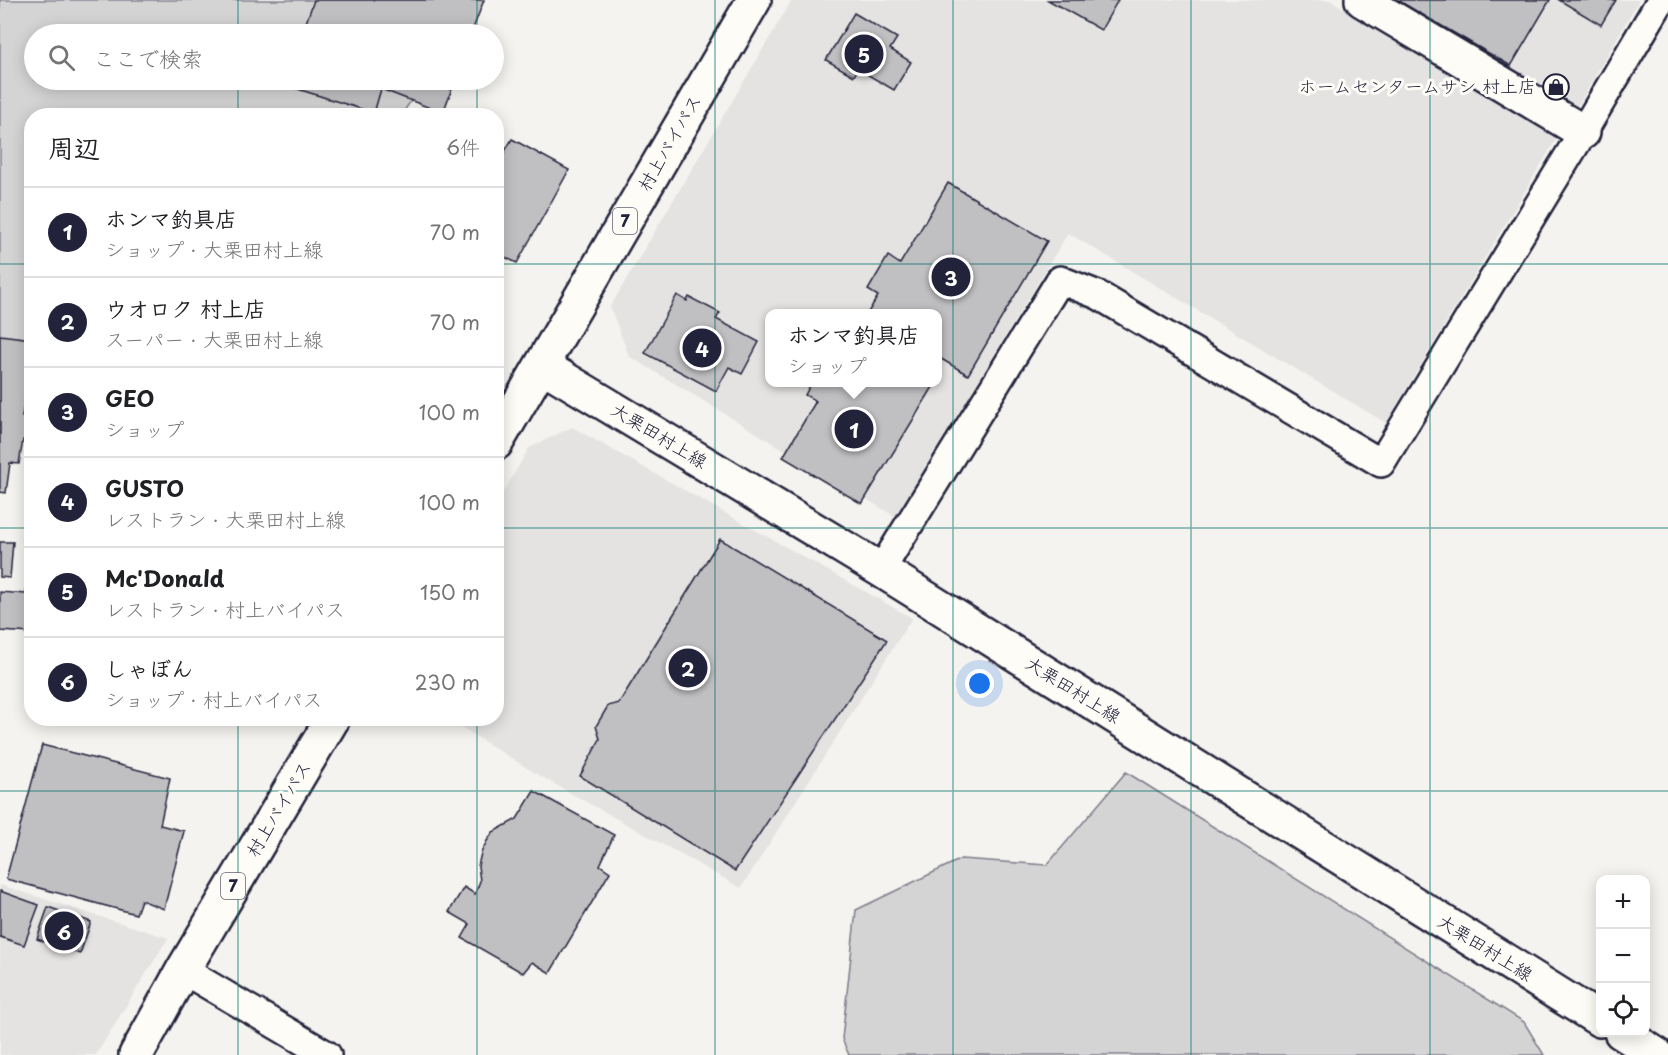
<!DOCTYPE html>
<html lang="ja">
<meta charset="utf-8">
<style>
body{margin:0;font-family:"Playpen Sans","Klee One",sans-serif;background:#f2f2f2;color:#202124}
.controls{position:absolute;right:18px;bottom:18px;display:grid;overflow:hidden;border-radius:12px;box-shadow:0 3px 15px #0003}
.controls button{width:54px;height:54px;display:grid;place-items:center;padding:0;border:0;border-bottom:2px solid #e0e0e0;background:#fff;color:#202124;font:30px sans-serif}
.you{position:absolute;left:980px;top:684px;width:21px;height:21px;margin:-15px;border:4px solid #fff;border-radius:50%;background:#1a73e8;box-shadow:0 0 0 9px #1a73e833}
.badge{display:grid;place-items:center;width:39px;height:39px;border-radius:50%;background:#22223b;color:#fff;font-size:20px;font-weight:700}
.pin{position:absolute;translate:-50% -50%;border:3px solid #fff;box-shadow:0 2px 6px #0006}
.popup{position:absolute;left:765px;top:309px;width:177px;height:78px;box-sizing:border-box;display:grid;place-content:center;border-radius:12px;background:#fff;filter:drop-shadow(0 2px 4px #0005);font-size:20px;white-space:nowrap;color:#757577}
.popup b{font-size:22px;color:#202124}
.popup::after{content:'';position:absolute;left:50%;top:100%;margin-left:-12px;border:12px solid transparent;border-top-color:#fff}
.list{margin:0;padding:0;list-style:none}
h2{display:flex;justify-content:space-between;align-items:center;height:78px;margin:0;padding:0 24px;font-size:26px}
h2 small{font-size:20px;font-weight:400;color:#757577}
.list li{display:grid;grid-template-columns:39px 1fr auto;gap:18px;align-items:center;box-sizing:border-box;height:90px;padding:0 24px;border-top:2px solid #e0e0e0}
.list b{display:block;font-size:22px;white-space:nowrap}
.list p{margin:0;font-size:20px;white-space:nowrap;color:#757577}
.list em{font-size:20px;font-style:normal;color:#757577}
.icon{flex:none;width:33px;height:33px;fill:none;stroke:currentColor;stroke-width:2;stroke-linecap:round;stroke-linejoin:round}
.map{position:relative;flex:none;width:1668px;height:1055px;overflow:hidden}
.search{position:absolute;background:#fff;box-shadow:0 3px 15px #0003;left:24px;top:24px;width:480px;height:66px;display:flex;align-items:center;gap:15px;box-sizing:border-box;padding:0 21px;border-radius:33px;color:#757577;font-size:22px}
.panel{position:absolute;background:#fff;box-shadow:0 3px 15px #0003;left:24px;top:108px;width:480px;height:618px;border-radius:24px}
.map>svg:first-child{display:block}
.built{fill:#e4e3e2;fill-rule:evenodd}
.green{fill:#d5d4d5;stroke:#7c7b88;stroke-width:1.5}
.building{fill:#c0bfc2;stroke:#22223b;stroke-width:1.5}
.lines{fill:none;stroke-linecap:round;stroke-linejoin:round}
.street-casing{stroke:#22223b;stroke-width:32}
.secondary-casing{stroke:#22223b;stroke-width:38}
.highway-casing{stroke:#22223b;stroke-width:38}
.street{stroke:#fdfcf7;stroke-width:27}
.secondary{stroke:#fdfcf7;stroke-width:33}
.highway{stroke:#fdfcf7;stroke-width:33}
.grid{fill:none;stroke:#0f766e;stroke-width:1.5;stroke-opacity:0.55}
.labels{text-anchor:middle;stroke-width:6;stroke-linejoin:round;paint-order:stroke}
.shield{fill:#fdfcf7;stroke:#646373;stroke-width:1.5}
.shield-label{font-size:16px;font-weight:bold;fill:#22223b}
.poi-label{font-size:18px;fill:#22223b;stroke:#fdfcf7;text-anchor:end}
.street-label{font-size:18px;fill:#22223b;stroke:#fdfcf7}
</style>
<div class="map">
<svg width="1668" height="1055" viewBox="0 0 1668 1055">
<rect width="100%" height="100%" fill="#f4f3ef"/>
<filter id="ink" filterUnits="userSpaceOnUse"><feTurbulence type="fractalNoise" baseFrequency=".0167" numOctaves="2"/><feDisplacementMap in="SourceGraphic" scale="12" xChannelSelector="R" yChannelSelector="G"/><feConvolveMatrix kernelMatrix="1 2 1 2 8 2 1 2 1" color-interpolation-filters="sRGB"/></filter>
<g filter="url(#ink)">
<g class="built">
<path d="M792,0H1330L1558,136L1386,423L1068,233L896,517L629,356L610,307ZM770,314H938V382H770Z"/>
<path d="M1378,0H1639L1572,116Z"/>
<path d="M572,427L912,618L741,888L540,776L448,719L496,718L497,503L529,448Z"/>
<path d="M0,885L168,938L96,1055H0Z"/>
</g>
<g class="green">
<path d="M0,0H478L456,34H34V80H426L401,115L32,116L31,430L0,435Z"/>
<path d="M1126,772L1524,1022L1544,1055H849L842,1039L856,910L961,859L1047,865Z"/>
</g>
<g class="building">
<path d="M314,0H484L471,34H302Z"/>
<path d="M1048,0H1118L1101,30Z"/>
<path d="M1397,0H1550L1511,66Z"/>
<path d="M1559,0H1616L1601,25Z"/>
<path d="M854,13L897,38L890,49L911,62L894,90L858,69L854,76L826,60Z"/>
<path d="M287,80H455L443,113L381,89L374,113L285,85Z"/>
<path d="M512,139L569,170L517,263L496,253V167Z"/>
<path d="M948,183L1047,241L968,375L938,357V314H867L878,296L868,290L888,256L900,264Z"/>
<path d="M677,295L687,301L689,297L720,313L716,319L759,342L742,374L729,367L716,391L645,353Z"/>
<path d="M0,335L32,339V354L22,417L32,419L30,441L23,440L19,464L10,463L6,493L0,492Z"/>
<path d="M812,382H936L862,504L783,457L816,401L805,395Z"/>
<path d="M720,539L887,640L735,871L580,776L600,739L596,726L608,706L619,703Z"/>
<path d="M0,542H13L10,578L0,577Z"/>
<path d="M27,580H32V633L0,631V592L26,594Z"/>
<path d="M42,745L170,778L160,825L184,831L164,909L141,900L136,914L6,879Z"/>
<path d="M534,791L614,835L600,865L610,872L550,973L532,962L523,973L462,938L470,924L449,912L464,887L475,894L480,881L478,866L481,853L487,841L493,832L517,819Z"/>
<path d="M0,891L39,905L24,945L0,937Z"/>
<path d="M48,907L91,922L80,954L37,939Z"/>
</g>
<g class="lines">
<g class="street-casing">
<g id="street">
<path d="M881,570L1060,280L1098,295L1381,463L1583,132L1661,0"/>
<path d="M183,970L327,1055"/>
</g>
</g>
<g class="secondary-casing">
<g id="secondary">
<path d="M1362,0L1583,132"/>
<path d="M543,366L881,570L1600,1020"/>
<path d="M1621,1032L1657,1055"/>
</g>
</g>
<g class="highway-casing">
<g id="highway">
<path d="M496,443L754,0"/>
<path d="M136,1055L183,970L333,718"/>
</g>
</g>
<use href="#street" class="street"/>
<use href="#secondary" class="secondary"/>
<use href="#highway" class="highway"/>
</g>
</g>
<path class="grid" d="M238,0V34M477,0V34M715,0V1055M953,0V1055M1191,0V1055M1430,0V1055M238,80V116M477,80V116M0,264H32M496,264H1668M0,528H32M496,528H1668M238,718V1055M477,718V1055M0,791H1668"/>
<defs>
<g id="shop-ring" transform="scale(1.35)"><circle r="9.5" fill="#fdfcf7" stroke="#22223b" stroke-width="1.5"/><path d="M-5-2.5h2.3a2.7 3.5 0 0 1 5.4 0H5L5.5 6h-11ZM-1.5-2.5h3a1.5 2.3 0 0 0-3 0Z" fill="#22223b"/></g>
</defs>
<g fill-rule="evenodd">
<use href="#shop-ring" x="1556" y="87"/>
</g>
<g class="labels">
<g class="shield">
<rect x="613" y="208" width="24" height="26" rx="4.5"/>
<rect x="221" y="873" width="24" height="26" rx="4.5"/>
</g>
<g class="shield-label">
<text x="625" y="227">7</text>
<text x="233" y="892">7</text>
</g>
<g class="poi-label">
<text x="1536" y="93">ホームセンタームサシ 村上店</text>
</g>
<g class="street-label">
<text transform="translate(670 143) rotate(-60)" y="6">村上バイパス</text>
<text transform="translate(659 436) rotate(31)" y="6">大栗田村上線</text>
<text transform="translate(1073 690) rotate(32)" y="6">大栗田村上線</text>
<text transform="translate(279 809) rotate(-59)" y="6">村上バイパス</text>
<text transform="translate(1485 948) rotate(32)" y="6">大栗田村上線</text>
</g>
</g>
</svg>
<div class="controls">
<button>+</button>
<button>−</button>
<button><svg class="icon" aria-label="locate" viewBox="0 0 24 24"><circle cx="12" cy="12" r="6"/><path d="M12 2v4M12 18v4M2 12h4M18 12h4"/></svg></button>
</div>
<div class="you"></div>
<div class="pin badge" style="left:854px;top:429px">1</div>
<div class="popup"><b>ホンマ釣具店</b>ショップ</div>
<div class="pin badge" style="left:688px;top:668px">2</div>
<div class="pin badge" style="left:951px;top:277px">3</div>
<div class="pin badge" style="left:702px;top:348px">4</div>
<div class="pin badge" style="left:864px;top:54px">5</div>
<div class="pin badge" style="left:64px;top:931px">6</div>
<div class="search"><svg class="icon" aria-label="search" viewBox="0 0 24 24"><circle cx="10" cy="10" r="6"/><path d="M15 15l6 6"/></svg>ここで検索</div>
<section class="panel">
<h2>周辺<small>6件</small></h2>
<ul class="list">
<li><span class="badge">1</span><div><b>ホンマ釣具店</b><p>ショップ · 大栗田村上線</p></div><em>70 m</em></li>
<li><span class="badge">2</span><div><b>ウオロク 村上店</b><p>スーパー · 大栗田村上線</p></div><em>70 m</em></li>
<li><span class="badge">3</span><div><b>GEO</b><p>ショップ</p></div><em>100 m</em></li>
<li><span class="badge">4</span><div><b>GUSTO</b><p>レストラン · 大栗田村上線</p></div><em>100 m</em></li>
<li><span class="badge">5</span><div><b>Mc'Donald</b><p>レストラン · 村上バイパス</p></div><em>150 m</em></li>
<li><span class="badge">6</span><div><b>しゃぼん</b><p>ショップ · 村上バイパス</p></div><em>230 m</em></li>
</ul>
</section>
</div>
